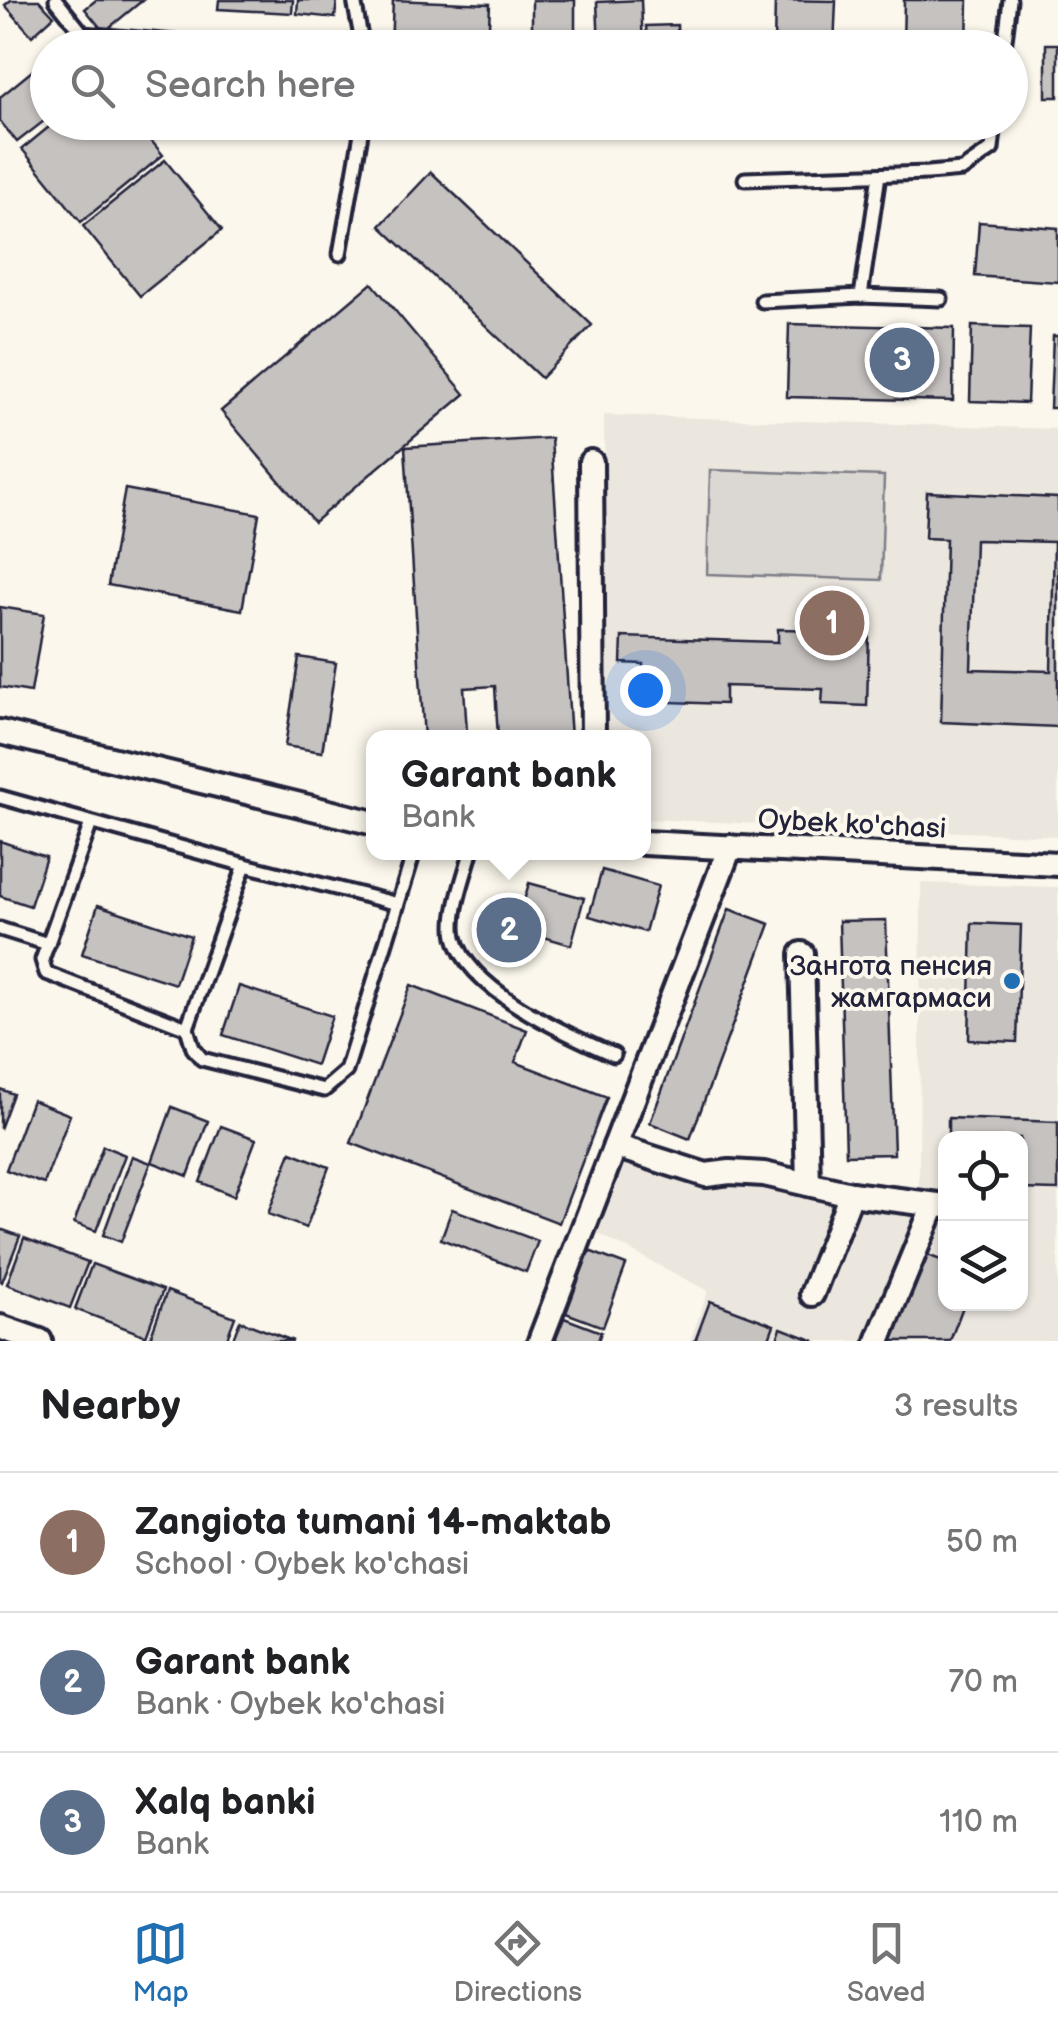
<!DOCTYPE html>
<meta charset="utf-8">
<style>
body{margin:0;font-family:"Balsamiq Sans",sans-serif;background:#f2f2f2;color:#202124}
.controls{position:absolute;right:30px;bottom:30px;display:grid;overflow:hidden;border-radius:20px;box-shadow:0 2px 8px #0004}
.controls button{width:90px;height:90px;display:grid;place-items:center;padding:0;border:0;border-bottom:2px solid #e0e0e0;background:#fff;color:#202124;font:50px sans-serif}
.you{position:absolute;left:645px;top:690px;width:35px;height:35px;margin:-25px;border:8px solid #fff;border-radius:50%;background:#1a73e8;box-shadow:0 0 0 15px #1a73e833}
.badge{display:grid;place-items:center;width:65px;height:65px;border-radius:50%;background:#1f6fb2;color:#fff;font-size:32px;font-weight:700}
.pin{position:absolute;translate:-50% -50%;border:5px solid #fff;box-shadow:0 2px 10px #0006}
.popup{position:absolute;left:366px;top:730px;width:285px;height:130px;box-sizing:border-box;display:grid;place-content:center;border-radius:20px;background:#fff;filter:drop-shadow(0 2px 8px #0005);font-size:32px;white-space:nowrap;color:#757577}
.popup b{font-size:38px;color:#202124}
.popup::after{content:'';position:absolute;left:50%;top:100%;margin-left:-20px;border:20px solid transparent;border-top-color:#fff}
.list{margin:0;padding:0;list-style:none}
h2{display:flex;justify-content:space-between;align-items:center;height:130px;margin:0;padding:0 40px;font-size:42px}
h2 small{font-size:32px;font-weight:400;color:#757577}
.list li{display:grid;grid-template-columns:65px 1fr auto;gap:30px;align-items:center;box-sizing:border-box;height:140px;padding:0 40px;border-top:2px solid #e0e0e0}
.list b{display:block;font-size:38px;white-space:nowrap}
.list p{margin:0;font-size:32px;white-space:nowrap;color:#757577}
.list em{font-size:32px;font-style:normal;color:#757577}
.icon{flex:none;width:55px;height:55px;fill:none;stroke:currentColor;stroke-width:2;stroke-linecap:round;stroke-linejoin:round}
.map{position:relative;flex:none;width:1058px;height:1341px;overflow:hidden}
.search{position:absolute;background:#fff;box-shadow:0 2px 8px #0004;left:30px;right:30px;top:30px;height:110px;display:flex;align-items:center;gap:25px;box-sizing:border-box;padding:0 35px;border-radius:55px;color:#757577;font-size:38px}
.sheet{height:550px;background:#fff}
nav{display:flex;justify-content:space-around;align-items:center;box-sizing:border-box;height:140px;border-top:2px solid #e0e0e0;background:#fff;font-size:28px;color:#757577}
nav a{display:grid;justify-items:center;gap:5px}
nav .on{color:#1f6fb2}
.map>svg:first-child{display:block}
.built{fill:#ebe7df;fill-rule:evenodd}
.green{fill:#dbd8d3;stroke:#7e7d87;stroke-width:2.5}
.building{fill:#c6c2c0;stroke:#22223b;stroke-width:2.5;fill-rule:evenodd}
.lines{fill:none;stroke-linecap:round;stroke-linejoin:round}
.service-casing{stroke:#22223b;stroke-width:19}
.minor-casing{stroke:#22223b;stroke-width:30}
.service{stroke:#fbf7ec;stroke-width:11}
.minor{stroke:#fbf7ec;stroke-width:22}
.poi-dot{fill:#1f6fb2;stroke:#fbf7ec;stroke-width:4}
.labels{text-anchor:middle;stroke-width:8;stroke-linejoin:round;paint-order:stroke}
.street-label{font-size:28px;fill:#22223b;stroke:#fbf7ec}
.poi-label{font-size:28px;fill:#22223b;stroke:#fbf7ec;text-anchor:end}
</style>
<div class="map">
<svg width="1058" height="1341" viewBox="0 0 1058 1341">
<rect width="100%" height="100%" fill="#fbf7ec"/>
<filter id="ink" filterUnits="userSpaceOnUse"><feTurbulence type="fractalNoise" baseFrequency=".01" numOctaves="2"/><feDisplacementMap in="SourceGraphic" scale="20" xChannelSelector="R" yChannelSelector="G"/><feConvolveMatrix kernelMatrix="1 2 1 2 8 2 1 2 1" color-interpolation-filters="sRGB"/></filter>
<g filter="url(#ink)">
<g class="built">
<path d="M604,415L1058,429V836L644,819V738L607,737Z"/>
<path d="M921,883L1058,887V1341H690L708,1291L597,1233L630,1148L919,1190ZM946,1138H1020V1304H946Z"/>
</g>
<path class="green" d="M710,470L884,476L881,580L707,574Z"/>
<g class="building">
<path d="M11,0H39L54,16L32,36L5,5Z"/>
<path d="M96,0H143L104,32L85,9Z"/>
<path d="M219,0H293L292,13L218,9Z"/>
<path d="M298,0H337L335,18L297,14Z"/>
<path d="M393,0L490,4L488,48H391Z"/>
<rect x="532" y="0" width="43" height="46"/>
<path d="M641,0L643,48H599L597,2Z"/>
<path d="M775,0L836,1L834,48H774Z"/>
<path d="M904,0H968L967,48H903Z"/>
<path d="M677,25L678,48H648L646,26Z"/>
<rect x="1046" y="44" width="12" height="53"/>
<path d="M48,58V118L17,142L0,121V97Z"/>
<path d="M55,122H136L163,155L81,222L22,149Z"/>
<path d="M146,122H191V127L146,126Z"/>
<path d="M196,122H250V128L195,127Z"/>
<path d="M165,160L222,230L140,296L83,226Z"/>
<path d="M431,172L592,325L541,378L380,226Z"/>
<path d="M979,222L1058,228V282L975,276Z"/>
<path d="M372,283L465,394L314,522L221,411Z"/>
<path d="M789,324L954,328L953,401L787,397Z"/>
<path d="M972,326L1030,328L1027,403L970,401Z"/>
<path d="M1053,336H1058V408H1050Z"/>
<path d="M551,438L571,738H498L495,686L464,688L467,732L443,733V738H424L405,447Z"/>
<path d="M125,489L259,514L242,610L108,585Z"/>
<path d="M927,492L1058,498V727L941,722L946,539L925,538ZM975,540L1054,542L1051,671L971,669Z"/>
<path d="M0,607L44,614L31,692L0,687Z"/>
<path d="M778,629L869,631L867,706L822,704L823,689L725,686V704L642,701L643,664L621,663L622,637L778,642Z"/>
<path d="M299,657L336,663L322,752L285,746Z"/>
<path d="M0,841L46,857L30,906L0,896Z"/>
<path d="M602,870L658,886L645,932L589,916Z"/>
<path d="M529,883L584,898L571,945L516,929Z"/>
<path d="M98,905L191,936L175,984L82,954Z"/>
<path d="M729,909L770,924L690,1139L650,1123Z"/>
<path d="M886,920L894,1154L846,1155L839,921Z"/>
<path d="M972,923L1021,925L1017,1042L969,1040Z"/>
<path d="M411,985L527,1030L515,1062L607,1097L559,1223L351,1143Z"/>
<path d="M239,986L332,1016L316,1065L223,1035Z"/>
<path d="M0,1089L13,1094L0,1129Z"/>
<path d="M32,1100L70,1115L44,1184L6,1170Z"/>
<path d="M172,1107L208,1121L188,1176L152,1162Z"/>
<path d="M948,1118L1058,1122V1190L1020,1189V1138H948Z"/>
<path d="M221,1126L256,1139L234,1196L200,1182Z"/>
<path d="M103,1146L125,1155L96,1231L74,1223Z"/>
<path d="M291,1152L329,1167L306,1228L268,1214Z"/>
<path d="M132,1156L151,1163L121,1242L103,1235Z"/>
<path d="M452,1209L538,1241L526,1272L441,1239Z"/>
<path d="M0,1229L20,1236L2,1282L0,1281Z"/>
<path d="M24,1238L88,1262L70,1308L7,1284Z"/>
<path d="M589,1251L626,1265L603,1327L566,1313Z"/>
<path d="M925,1254L946,1262V1304H964L950,1341H892Z"/>
<path d="M92,1264L163,1290L146,1336L75,1309Z"/>
<path d="M167,1291L235,1317L226,1341H158L150,1338Z"/>
<path d="M710,1301L774,1325L768,1341H695Z"/>
<path d="M564,1318L601,1332L598,1341H555Z"/>
<path d="M240,1321L293,1341H232Z"/>
<path d="M781,1328L815,1341H776Z"/>
</g>
<g class="lines">
<g class="service-casing">
<g id="service">
<path d="M56,0L83,34L243,48"/>
<path d="M354,0L363,48"/>
<path d="M1004,48L1010,0"/>
<path d="M745,179L928,173L962,170L992,149L995,122"/>
<path d="M340,254L363,122"/>
<path d="M861,296L879,175"/>
<path d="M762,301L861,296L941,299"/>
<path d="M0,797L245,865"/>
<path d="M91,823L42,960L46,973L187,1028"/>
<path d="M471,852C465,876 450,913 455,937C467,990 568,1035 614,1055"/>
<path d="M398,904L245,865L187,1028L193,1048L202,1059L324,1090L346,1071L414,852"/>
<path d="M0,929L48,944"/>
</g>
</g>
<g class="minor-casing">
<g id="minor">
<path d="M591,462L593,738"/>
<path d="M0,732L374,823"/>
<path d="M644,843L1058,864"/>
<path d="M802,954L808,1184"/>
<path d="M615,1146L706,1175L730,1172L764,1174L851,1194L946,1206"/>
<path d="M812,1294L851,1194"/>
<path d="M0,1327L40,1341"/>
<path d="M540,1341L730,847"/>
<path d="M878,1341L934,1205"/>
</g>
</g>
<use href="#service" class="service"/>
<use href="#minor" class="minor"/>
</g>
</g>
<circle class="poi-dot" cx="1012" cy="981" r="10"/>
<g class="labels">
<g class="street-label">
<text transform="translate(852 823) rotate(3)" y="10">Oybek ko'chasi</text>
</g>
<g class="poi-label">
<text x="992" y="975">Зангота пенсия<tspan x="992" dy="32">жамгармаси</tspan></text>
</g>
</g>
</svg>
<div class="controls">
<button><svg class="icon" aria-label="locate" viewBox="0 0 24 24"><circle cx="12" cy="12" r="6"/><path d="M12 2v4M12 18v4M2 12h4M18 12h4"/></svg></button>
<button><svg class="icon" aria-label="layers" viewBox="0 0 24 24"><path d="M12 4l9 5-9 5-9-5zM3 14l9 5 9-5"/></svg></button>
</div>
<div class="you"></div>
<div class="pin badge" style="left:832px;top:623px;background:#8d6e63">1</div>
<div class="pin badge" style="left:509px;top:930px;background:#5c6f8a">2</div>
<div class="popup"><b>Garant bank</b>Bank</div>
<div class="pin badge" style="left:902px;top:360px;background:#5c6f8a">3</div>
<div class="search"><svg class="icon" aria-label="search" viewBox="0 0 24 24"><circle cx="10" cy="10" r="6"/><path d="M15 15l6 6"/></svg>Search here</div>
</div>
<section class="sheet">
<h2>Nearby<small>3 results</small></h2>
<ul class="list">
<li><span class="badge" style="background:#8d6e63">1</span><div><b>Zangiota tumani 14-maktab</b><p>School · Oybek ko'chasi</p></div><em>50 m</em></li>
<li><span class="badge" style="background:#5c6f8a">2</span><div><b>Garant bank</b><p>Bank · Oybek ko'chasi</p></div><em>70 m</em></li>
<li><span class="badge" style="background:#5c6f8a">3</span><div><b>Xalq banki</b><p>Bank</p></div><em>110 m</em></li>
</ul>
</section>
<nav>
<a class="on"><svg class="icon" aria-label="map" viewBox="0 0 24 24"><path d="M3 6l6-2 6 2 6-2v14l-6 2-6-2-6 2zM9 4v14M15 6v14"/></svg>Map</a>
<a><svg class="icon" aria-label="directions" viewBox="0 0 24 24"><path d="M12 3l9 9-9 9-9-9zM9 14v-3h6M13 9l2 2-2 2"/></svg>Directions</a>
<a><svg class="icon" aria-label="saved" viewBox="0 0 24 24"><path d="M7 4h10v16l-5-4-5 4z"/></svg>Saved</a>
</nav>
